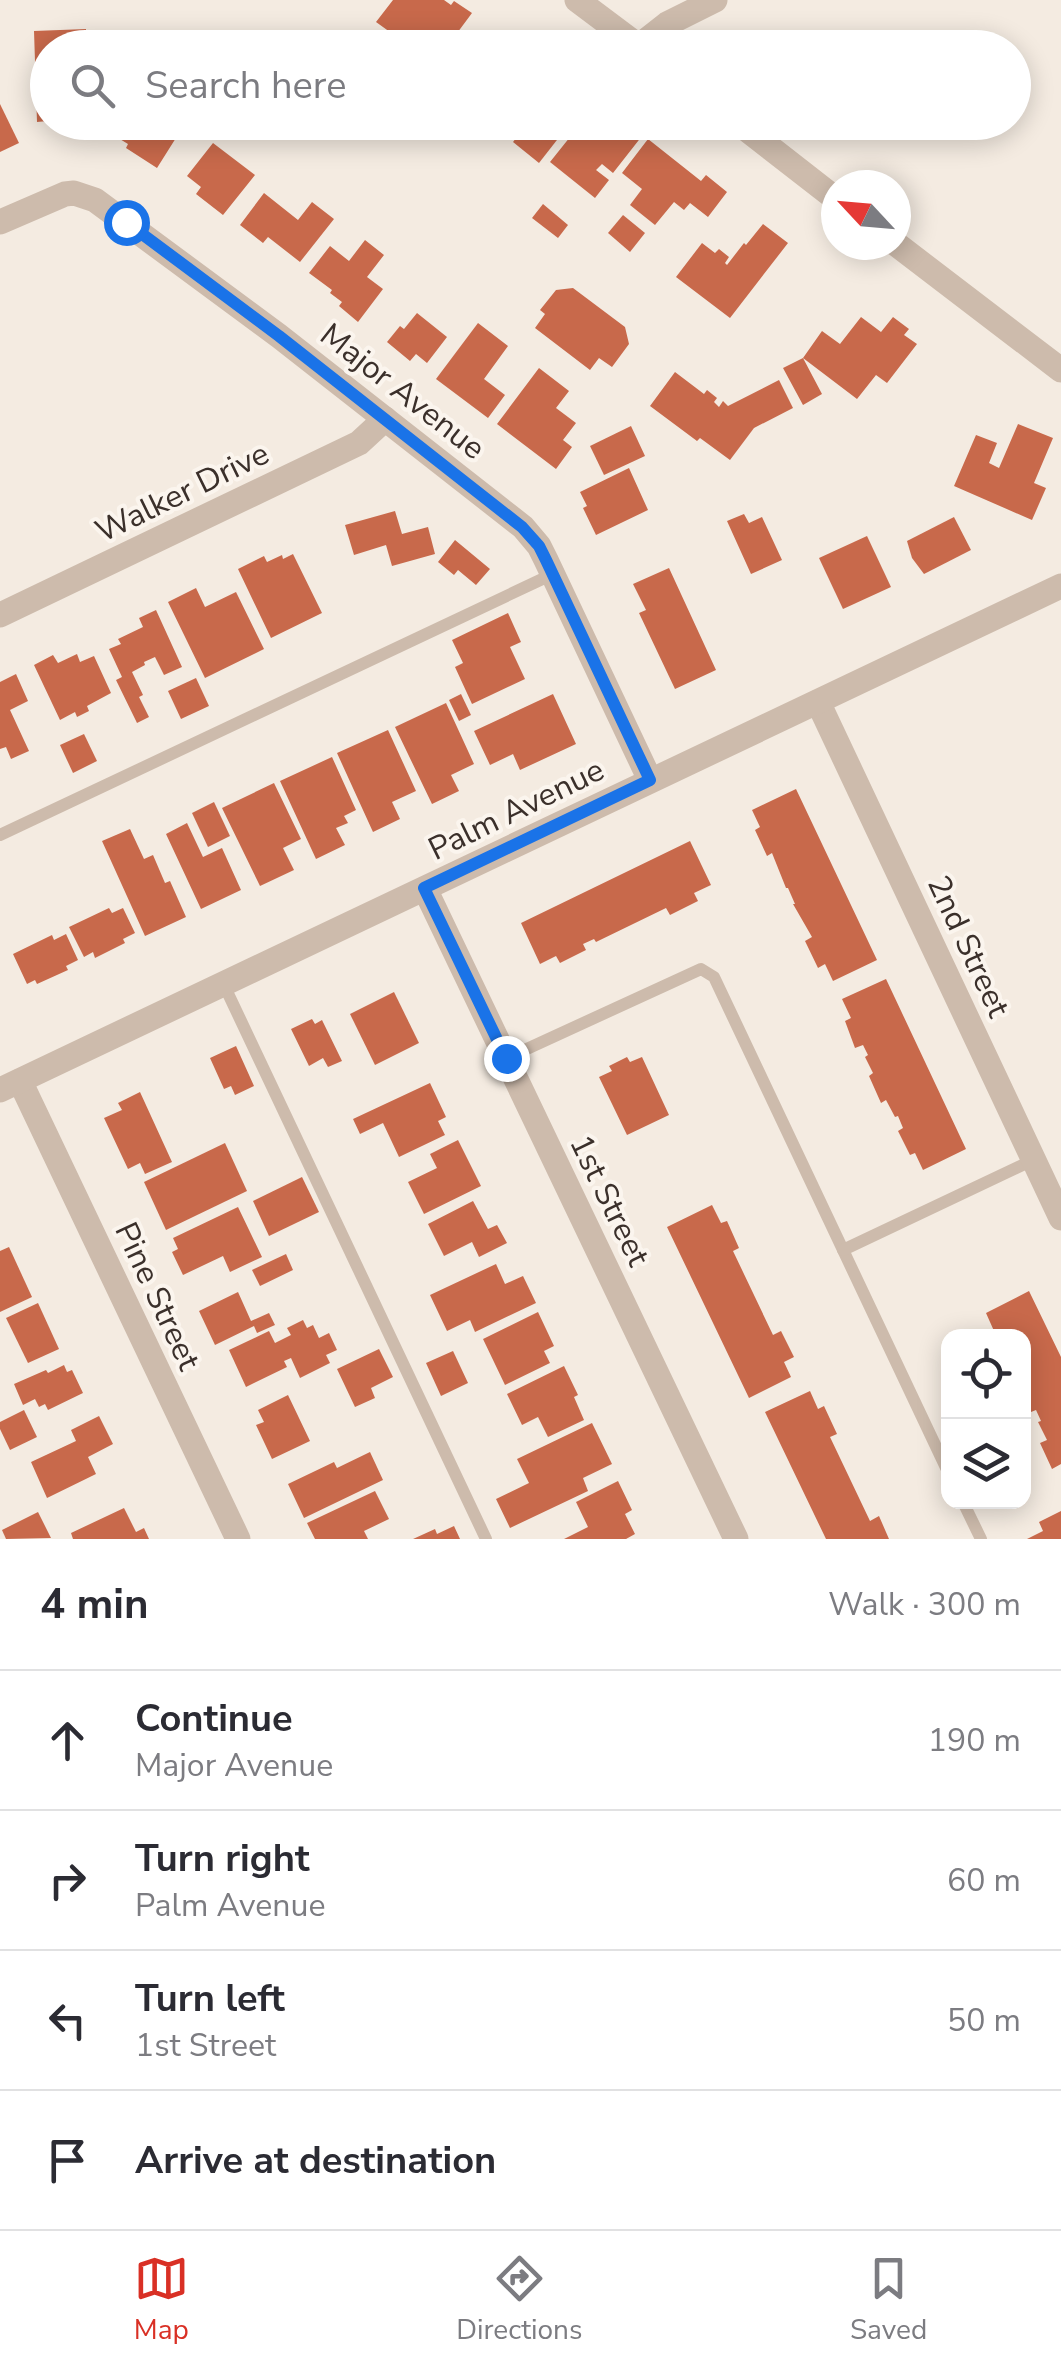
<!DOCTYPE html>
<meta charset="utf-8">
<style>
body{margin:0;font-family:"Nunito Sans",sans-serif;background:#f7f7f7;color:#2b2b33}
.controls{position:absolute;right:30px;bottom:30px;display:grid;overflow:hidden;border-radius:20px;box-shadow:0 5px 25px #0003}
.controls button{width:90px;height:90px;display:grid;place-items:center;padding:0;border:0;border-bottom:2px solid #e1e1e2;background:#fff;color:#2b2b33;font:50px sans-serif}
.compass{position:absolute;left:821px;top:170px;width:90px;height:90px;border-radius:50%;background:#fff;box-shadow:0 5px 25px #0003;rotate:296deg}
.stop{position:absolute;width:30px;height:30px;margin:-22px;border:8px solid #1a73e8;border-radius:50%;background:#fff}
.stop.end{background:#1a73e8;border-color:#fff;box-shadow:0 2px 10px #0008}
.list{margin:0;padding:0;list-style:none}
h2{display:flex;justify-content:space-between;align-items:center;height:130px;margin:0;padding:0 40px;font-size:42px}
h2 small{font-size:32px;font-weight:400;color:#7c7c81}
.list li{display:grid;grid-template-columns:65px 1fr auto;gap:30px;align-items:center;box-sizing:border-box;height:140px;padding:0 40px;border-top:2px solid #e1e1e2}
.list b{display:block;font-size:38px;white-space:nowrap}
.list p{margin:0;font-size:32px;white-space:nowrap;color:#7c7c81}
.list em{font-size:32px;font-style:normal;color:#7c7c81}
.icon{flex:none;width:55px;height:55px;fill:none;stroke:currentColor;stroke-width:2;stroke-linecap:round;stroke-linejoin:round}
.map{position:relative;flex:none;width:1061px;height:1539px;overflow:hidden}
.search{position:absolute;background:#fff;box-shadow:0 5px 25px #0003;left:30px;right:30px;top:30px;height:110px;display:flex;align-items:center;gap:25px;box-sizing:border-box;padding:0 35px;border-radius:55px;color:#7c7c81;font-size:38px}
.sheet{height:690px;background:#fff}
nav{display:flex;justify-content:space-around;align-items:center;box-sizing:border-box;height:140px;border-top:2px solid #e1e1e2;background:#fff;font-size:28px;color:#7c7c81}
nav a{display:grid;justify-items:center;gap:5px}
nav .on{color:#d93025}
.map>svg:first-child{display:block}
.building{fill:#c8694b}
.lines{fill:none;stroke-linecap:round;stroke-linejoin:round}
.service{stroke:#cdbbac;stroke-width:12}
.minor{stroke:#cdbbac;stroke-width:25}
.tertiary{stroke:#cdbbac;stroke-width:25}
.route{stroke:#1a73e8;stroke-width:12}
.labels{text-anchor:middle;stroke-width:8;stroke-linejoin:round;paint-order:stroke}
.street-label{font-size:32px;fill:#3b302b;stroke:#fbf5ee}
</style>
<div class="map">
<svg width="1061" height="1539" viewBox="0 0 1061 1539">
<rect width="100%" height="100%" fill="#f4ebe1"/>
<g class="building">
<path d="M393,0H444L451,5L454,1L472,13L446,48H406L408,45L376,22Z"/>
<path d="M86,29V48H48V121L37,122L34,31Z"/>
<path d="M0,104L19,143L0,152Z"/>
<path d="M110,122H186L157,168L126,148L128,144L105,130Z"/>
<path d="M528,122H571L539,163L513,142Z"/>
<path d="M582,122H625L642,136L613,173L602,164L596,170L609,180L595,198L550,162Z"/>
<path d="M648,139L701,181L706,175L727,192L708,217L690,203L684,210L674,202L655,225L630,205L642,189L622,173Z"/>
<path d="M213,143L255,175L223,215L196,194L201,187L187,176Z"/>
<path d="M264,193L298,220L312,202L334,219L300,262L268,237L263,243L240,225Z"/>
<path d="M543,204L568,225L558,238L532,218Z"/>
<path d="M623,215L645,233L630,252L608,233Z"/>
<path d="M763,224L788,243L730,318L676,277L702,243L715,253L719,249L729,257L725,263L727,265L744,243L746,245Z"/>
<path d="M365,240L384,255L367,277L383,289L358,322L339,306L342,302L330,293L332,290L309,273L330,246L349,261Z"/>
<path d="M573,288L625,327L629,344L612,367L599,358L590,370L535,328L545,314L540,310L556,290Z"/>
<path d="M417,313L447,337L427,363L416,354L410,361L387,342L400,326L404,329Z"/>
<path d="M861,317L881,332L893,317L909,329L904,335L917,344L887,383L876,375L857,399L803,358L822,394L803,405L783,368L803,358L822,331L840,344Z"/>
<path d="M478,323L508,346L484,379L505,395L488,418L436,379Z"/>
<path d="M539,368L569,391L556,408L576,423L563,440L572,447L556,469L497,424Z"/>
<path d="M675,372L704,394L707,390L717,398L714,402L719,407L723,401L728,406L779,380L793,408L754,428L730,460L700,438L697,441L650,406Z"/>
<path d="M1018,424L1053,438L1034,483L1046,488L1032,520L954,486L976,435L997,443L989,463L999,468Z"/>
<path d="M631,426L645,456L604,475L590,446Z"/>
<path d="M629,468L648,510L596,535L583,508L587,506L580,492Z"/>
<path d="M395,511L402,534L428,527L435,554L392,566L386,545L354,555L345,525Z"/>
<path d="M744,514L749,523L762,517L782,560L751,574L727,521Z"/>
<path d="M954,517L971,550L924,574L912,558L907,541Z"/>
<path d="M867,536L891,587L843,609L819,558Z"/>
<path d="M455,540L490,569L476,585L458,570L454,575L438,562Z"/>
<path d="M293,554L322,613L271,638L238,569L264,556L267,562L282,555L283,559Z"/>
<path d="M669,568L716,670L675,689L639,613L646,610L633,584Z"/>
<path d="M196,588L205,607L236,592L264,649L205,678L168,602Z"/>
<path d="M156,610L182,667L164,675L155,657L144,662L145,665L132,672L143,695L139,697L149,717L137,723L116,680L122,677L109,649L121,644L118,639L143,627L139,618Z"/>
<path d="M508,613L521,642L510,647L525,679L472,704L455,667L463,663L452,640Z"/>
<path d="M77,654L80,662L94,656L111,693L87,706L89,711L77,717L75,712L60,720L34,665L53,655L58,663Z"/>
<path d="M16,674L28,701L10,710L29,751L11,759L6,747L0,749V682Z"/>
<path d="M196,678L209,706L181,719L168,691Z"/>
<path d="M461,694L471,715L459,721L449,700Z"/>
<path d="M553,694L576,744L520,770L513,754L490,765L474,731Z"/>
<path d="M446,703L474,764L451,775L459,791L432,804L395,727Z"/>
<path d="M388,730L416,791L392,802L400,819L373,832L337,753Z"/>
<path d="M84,734L97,761L73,773L60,745Z"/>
<path d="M332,757L356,810L344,816L348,823L336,828L345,845L316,859L280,781Z"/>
<path d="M274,783L301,839L283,848L294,870L260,886L222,808Z"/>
<path d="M796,789L877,960L833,981L825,964L818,968L805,941L812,937L793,904H795L788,888H786L772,853L767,856L755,830L760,827L752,810Z"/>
<path d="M214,802L230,836L208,847L192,813Z"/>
<path d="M187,823L203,857L222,848L241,890L201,909L166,834Z"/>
<path d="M130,829L144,859L153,855L165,883L170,881L186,917L145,936L102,841Z"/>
<path d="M690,841L711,885L694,893L698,901L670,915L666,908L596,942L594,939L583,944L586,950L560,963L556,956L540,964L521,923Z"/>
<path d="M109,908L112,913L123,908L135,933L123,939L125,943L95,958L93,952L84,957L69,927Z"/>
<path d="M66,934L78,960L66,966L68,970L37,984L35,980L27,984L13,954L52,935L54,940Z"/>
<path d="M886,979L966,1149L923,1170L915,1153L910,1155L898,1131L903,1128L898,1116L895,1117L886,1100L881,1103L869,1076L873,1073L865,1057L868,1055L863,1045L855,1048L845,1021L851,1018L842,999Z"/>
<path d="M394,992L419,1043L375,1065L350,1014Z"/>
<path d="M312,1019L315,1024L322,1020L342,1061L328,1067L323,1058L309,1066L291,1029Z"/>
<path d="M236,1046L254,1086L235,1095L231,1086L224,1089L210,1058Z"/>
<path d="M627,1057L630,1062L642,1057L669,1115L627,1135L599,1077L612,1071L609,1066Z"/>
<path d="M430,1083L446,1117L438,1121L445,1135L399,1157L383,1123L360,1134L353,1119Z"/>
<path d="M140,1092L172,1162L145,1174L140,1163L128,1169L104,1118L122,1110L118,1103Z"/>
<path d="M458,1140L481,1186L424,1214L408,1182L437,1168L430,1154Z"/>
<path d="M225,1143L247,1191L166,1230L144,1182Z"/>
<path d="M302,1177L319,1212L269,1236L253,1201Z"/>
<path d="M473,1201L488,1229L497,1225L507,1243L479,1257L472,1242L444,1256L428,1224Z"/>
<path d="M712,1205L721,1223L727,1221L739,1248L733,1251L773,1335L781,1331L794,1357L784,1362L791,1377L749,1398L667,1227Z"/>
<path d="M238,1207L262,1257L230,1272L223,1256L183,1275L172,1252L178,1249L173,1238Z"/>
<path d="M9,1247L32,1297L0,1312V1251Z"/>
<path d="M286,1254L293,1270L260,1286L252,1270Z"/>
<path d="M496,1264L505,1284L523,1276L536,1303L475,1332L470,1320L447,1331L430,1295Z"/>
<path d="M1029,1291L1061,1357V1464L1052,1469L1040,1443L1047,1440L1038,1422L1041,1421L1036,1410L1031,1412L1024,1397V1336H991L989,1333L994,1331L986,1313Z"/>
<path d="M238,1292L251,1321L269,1313L275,1325L257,1333L254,1326L215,1345L199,1311Z"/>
<path d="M38,1303L59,1349L28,1363L6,1318Z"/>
<path d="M538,1312L554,1346L544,1351L550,1363L505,1385L483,1339Z"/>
<path d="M303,1320L307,1328L313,1325L319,1338L329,1333L337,1350L326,1355L330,1363L300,1378L291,1358L284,1361L287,1367L246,1387L229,1350L269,1331L275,1343L291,1335L287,1328Z"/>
<path d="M379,1349L393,1377L371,1388L375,1398L355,1407L337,1369Z"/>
<path d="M453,1351L468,1383L441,1396L426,1363Z"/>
<path d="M64,1365L67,1372L72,1370L83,1393L48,1410L45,1404L39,1407L35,1399L23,1405L14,1384L46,1370L48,1373Z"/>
<path d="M564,1366L578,1395L574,1397L584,1420L548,1437L538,1417L522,1425L507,1394Z"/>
<path d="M810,1391L818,1409L824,1406L837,1434L830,1437L870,1521L879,1516L889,1539H826L765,1412Z"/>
<path d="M288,1395L310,1441L272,1459L256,1425L264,1422L258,1410Z"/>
<path d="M24,1410L37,1437L10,1450L0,1429V1422Z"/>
<path d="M99,1416L113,1444L88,1457L96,1474L47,1498L31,1462L76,1441L71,1430Z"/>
<path d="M592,1423L612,1464L583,1478L588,1491L510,1528L496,1499L529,1483L517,1459Z"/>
<path d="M370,1452L383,1480L304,1518L288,1484L334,1462L337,1468Z"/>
<path d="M618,1481L632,1510L625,1514L635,1534L626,1539H564L588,1527L576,1502Z"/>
<path d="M375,1491L389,1519L364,1531L368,1539H315L307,1523Z"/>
<path d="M124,1508L136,1532L144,1528L149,1539H73L71,1533Z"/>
<path d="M1061,1511V1539H1027L1043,1531L1039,1522Z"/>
<path d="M38,1512L51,1538L6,1539L2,1530Z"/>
<path d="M454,1526L460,1539H413L435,1529L437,1534Z"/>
</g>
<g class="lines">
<g class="service">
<path d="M0,835L553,574"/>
<path d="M224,985L486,1539"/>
<path d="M507,1058L701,969L714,977L948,1472"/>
<path d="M843,1250L1033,1160"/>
<path d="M963,1502L981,1539"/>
</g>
<g class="minor">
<path d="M639,46L667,24L715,0"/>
<path d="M0,222L65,194L74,193L95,200L279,336L523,527L539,546L546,560L650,780"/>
<path d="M0,615L359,443L385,419"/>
<path d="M818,702L1061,1218"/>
<path d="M425,889L736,1539"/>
<path d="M20,1081L238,1539"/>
</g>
<g class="tertiary">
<path d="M577,0L641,48"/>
<path d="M737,122L836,199"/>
<path d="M896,244L1061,370"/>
<path d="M0,1090L1061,586"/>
</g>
</g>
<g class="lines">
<path class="route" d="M126,222L279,336L522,527L539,546L546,560L650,780L424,888L506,1058"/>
</g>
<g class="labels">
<g class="street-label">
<text transform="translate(403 391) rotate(38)" y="11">Major Avenue</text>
<text transform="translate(182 492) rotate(-26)" y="11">Walker Drive</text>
<text transform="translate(516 809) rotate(-26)" y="11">Palm Avenue</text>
<text transform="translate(969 946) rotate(65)" y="11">2nd Street</text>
<text transform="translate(610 1200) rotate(64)" y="11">1st Street</text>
<text transform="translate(158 1296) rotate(65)" y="11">Pine Street</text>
</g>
</g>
</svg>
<div class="controls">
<button><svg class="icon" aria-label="locate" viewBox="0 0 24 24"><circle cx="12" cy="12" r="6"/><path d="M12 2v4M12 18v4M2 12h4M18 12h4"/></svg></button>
<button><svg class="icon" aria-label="layers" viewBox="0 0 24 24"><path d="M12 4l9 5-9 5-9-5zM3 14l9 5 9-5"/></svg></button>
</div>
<svg class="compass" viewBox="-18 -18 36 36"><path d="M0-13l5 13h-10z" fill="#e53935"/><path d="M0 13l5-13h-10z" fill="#7c7c81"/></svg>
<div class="stop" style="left:126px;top:222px"></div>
<div class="stop end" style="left:506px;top:1058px"></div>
<div class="search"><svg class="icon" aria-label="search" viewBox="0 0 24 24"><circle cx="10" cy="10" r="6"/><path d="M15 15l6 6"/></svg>Search here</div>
</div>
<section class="sheet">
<h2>4 min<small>Walk · 300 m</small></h2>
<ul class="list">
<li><svg class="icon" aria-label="ahead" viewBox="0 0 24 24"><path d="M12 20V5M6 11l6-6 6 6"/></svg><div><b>Continue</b><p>Major Avenue</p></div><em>190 m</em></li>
<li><svg class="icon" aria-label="right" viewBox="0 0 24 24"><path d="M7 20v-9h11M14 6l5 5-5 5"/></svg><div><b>Turn right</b><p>Palm Avenue</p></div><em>60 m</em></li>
<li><svg class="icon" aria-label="left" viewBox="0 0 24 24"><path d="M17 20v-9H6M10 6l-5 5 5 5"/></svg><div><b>Turn left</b><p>1st Street</p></div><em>50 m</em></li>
<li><svg class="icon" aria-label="arrive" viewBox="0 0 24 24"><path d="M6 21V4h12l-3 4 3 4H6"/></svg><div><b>Arrive at destination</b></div></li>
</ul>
</section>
<nav>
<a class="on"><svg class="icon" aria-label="map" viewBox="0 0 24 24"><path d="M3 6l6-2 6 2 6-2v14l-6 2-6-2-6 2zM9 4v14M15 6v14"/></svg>Map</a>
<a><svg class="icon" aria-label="directions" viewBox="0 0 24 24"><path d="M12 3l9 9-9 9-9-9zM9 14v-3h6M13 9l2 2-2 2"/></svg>Directions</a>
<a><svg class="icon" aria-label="saved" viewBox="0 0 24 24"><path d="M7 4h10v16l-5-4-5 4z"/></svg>Saved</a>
</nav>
